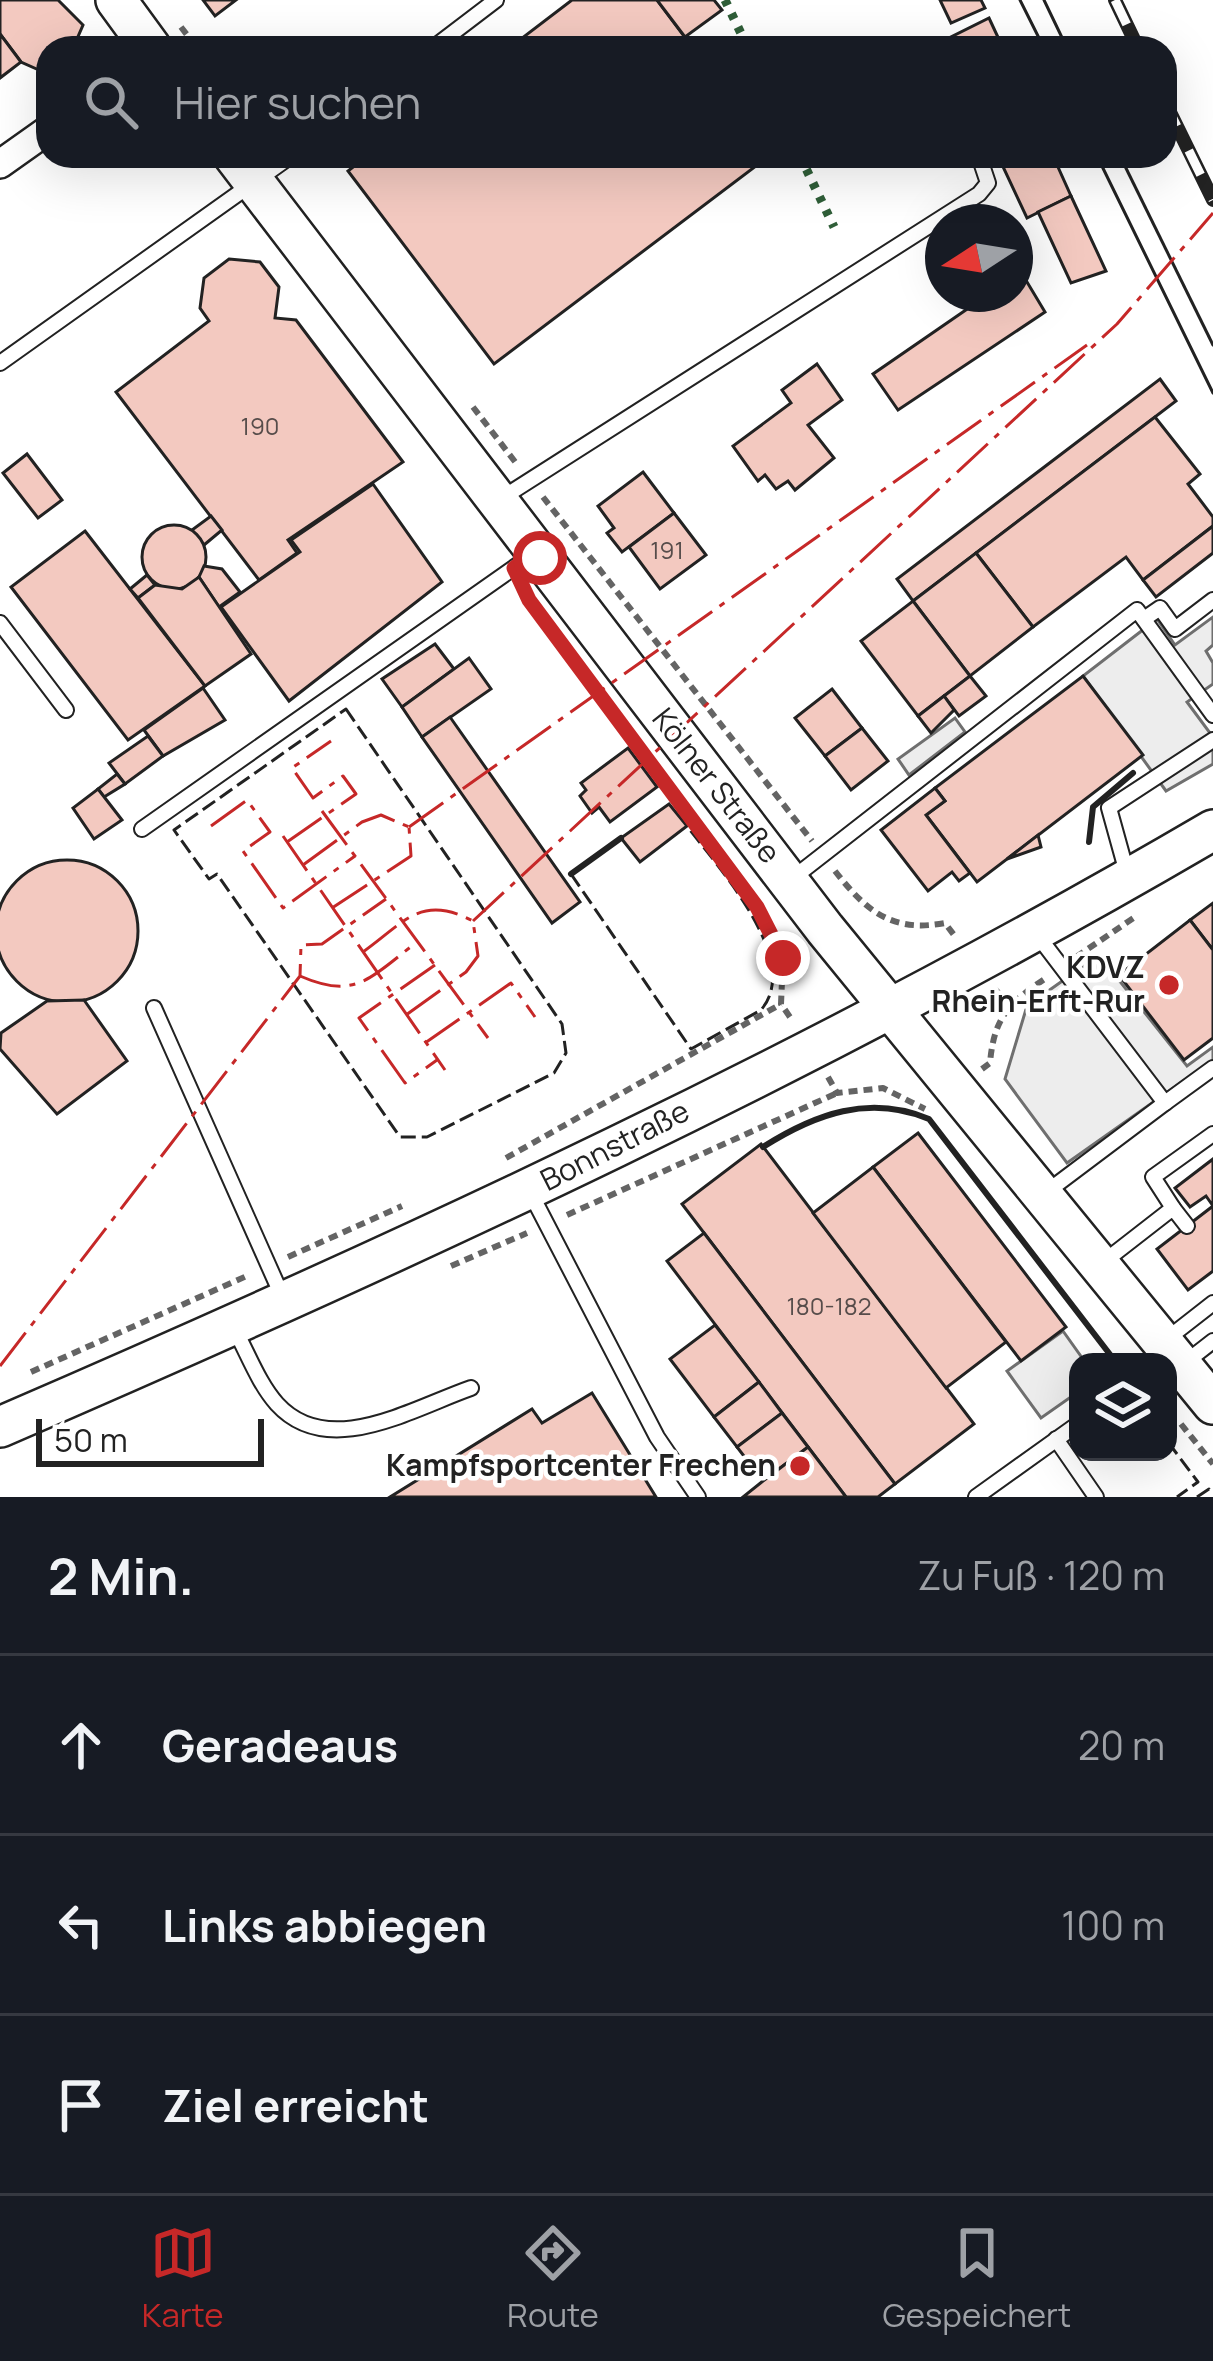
<!DOCTYPE html>
<html lang="de">
<meta charset="utf-8">
<style>
body{margin:0;font-family:Manrope,sans-serif;background:#20242c;color:#f1f3f6}
.controls{position:absolute;right:36px;bottom:36px;display:grid;overflow:hidden;border-radius:24px;box-shadow:0 12px 48px #0002}
.controls button{width:108px;height:108px;display:grid;place-items:center;padding:0;border:0;border-bottom:3px solid #363941;background:#171b24;color:#f1f3f6;font:60px sans-serif}
.compass{position:absolute;left:925px;top:204px;width:108px;height:108px;border-radius:50%;background:#171b24;box-shadow:0 12px 48px #0002;rotate:258deg}
.scale{position:absolute;left:36px;bottom:30px;width:228px;box-sizing:border-box;padding-left:12px;border:6px solid #222;border-top:0;font-size:33px;line-height:42px;white-space:nowrap;color:#222;-webkit-text-stroke:9px #fff;paint-order:stroke}
.stop{position:absolute;width:36px;height:36px;margin:-27px;border:9px solid #c62828;border-radius:50%;background:#fff}
.stop.end{background:#c62828;border-color:#fff;box-shadow:0 3px 12px #0008}
.list{margin:0;padding:0;list-style:none}
h2{display:flex;justify-content:space-between;align-items:center;height:156px;margin:0;padding:0 48px;font-size:51px}
h2 small{font-size:39px;font-weight:400;color:#9ea1a6}
.list li{display:grid;grid-template-columns:78px 1fr auto;gap:36px;align-items:center;box-sizing:border-box;height:180px;padding:0 48px;border-top:3px solid #363941}
.list b{display:block;font-size:45px;white-space:nowrap}
.list em{font-size:39px;font-style:normal;color:#9ea1a6}
.icon{flex:none;width:66px;height:66px;fill:none;stroke:currentColor;stroke-width:2;stroke-linecap:round;stroke-linejoin:round}
.map{position:relative;flex:none;width:1213px;height:1497px;overflow:hidden}
.search{position:absolute;background:#171b24;box-shadow:0 12px 48px #0002;left:36px;right:36px;top:36px;height:132px;display:flex;align-items:center;gap:30px;box-sizing:border-box;padding:0 42px;border-radius:36px;color:#9ea1a6;font-size:45px}
.sheet{height:696px;background:#171b24}
nav{display:flex;justify-content:space-around;align-items:center;box-sizing:border-box;height:168px;border-top:3px solid #363941;background:#171b24;font-size:33px;color:#9ea1a6}
nav a{display:grid;justify-items:center;gap:6px}
nav .on{color:#c62828}
.map>svg:first-child{display:block}
.parking{fill:#ededed;stroke:#6f6f6f;stroke-width:3}
.building{fill:#f3c9c0;stroke:#222;stroke-width:3}
.lines{fill:none;stroke-linecap:round;stroke-linejoin:round}
.service-casing{stroke:#222;stroke-width:18}
.minor-casing{stroke:#222;stroke-width:32}
.secondary-casing{stroke:#222;stroke-width:44}
.path{stroke:#646464;stroke-width:6;stroke-dasharray:9 6;stroke-linecap:butt}
.service{stroke:#fff;stroke-width:14}
.minor{stroke:#fff;stroke-width:27}
.secondary{stroke:#fff;stroke-width:39}
.tram{stroke:#222;stroke-width:3}
.rail-casing{stroke:#222;stroke-width:14}
.rail{stroke:#fff;stroke-width:9;stroke-dasharray:27;stroke-linecap:butt}
.hedge{stroke:#2f5e38;stroke-width:9;stroke-dasharray:6 9;stroke-linecap:butt}
.fence{stroke:#222;stroke-width:3;stroke-dasharray:15 6;stroke-linecap:butt}
.wall{stroke:#222;stroke-width:6}
.power{stroke:#c62828;stroke-width:3;stroke-dasharray:42 9 6 9;stroke-linecap:butt}
.route{stroke:#c62828;stroke-width:15}
.poi-dot{fill:#c62828;stroke:#fff;stroke-width:4.5}
.labels{text-anchor:middle;stroke-width:9;stroke-linejoin:round;paint-order:stroke}
.number-label{font-size:24px;fill:#564c4a}
.street-label{font-size:30px;fill:#222;stroke:#fff}
.poi-label{font-size:30px;font-weight:bold;fill:#222;stroke:#fff;text-anchor:end}
</style>
<div class="map">
<svg width="1213" height="1497" viewBox="0 0 1213 1497">
<rect width="100%" height="100%" fill="#fff"/>
<g class="parking">
<path d="M1213,617V645L1206,651L1213,663V684L1187,702L1213,737V764L1166,791L1083,676L1157,619L1175,645Z"/>
<path d="M955,718L965,732L909,775L898,759Z"/>
<path d="M1099,955L1187,1066L1213,1047V1060L1067,1163L1005,1079L1027,1006Z"/>
<path d="M1063,1331L1085,1362H1078V1392L1041,1418L1007,1371Z"/>
</g>
<g class="building">
<path d="M0,0H58L83,25L73,48H48V74L21,62L0,34Z"/>
<path d="M203,0H236L215,16Z"/>
<path d="M572,0H657L693,48H509Z"/>
<path d="M657,0H714L722,10L685,37Z"/>
<path d="M940,0H981L985,8L951,23Z"/>
<path d="M989,18L1003,48H949L945,40Z"/>
<path d="M0,34L21,62L0,78Z"/>
<path d="M367,156H769L494,364L348,171Z"/>
<path d="M998,156H1053L1071,196L1027,218Z"/>
<path d="M1071,196L1106,271L1071,283L1038,212Z"/>
<path d="M229,259L260,262L279,287L275,318L296,320L403,462L288,540L297,553L259,580L116,392L209,321L200,308L204,278Z"/>
<path d="M1021,272L1045,312L898,410L873,374L989,294H1015V276Z"/>
<path d="M817,364L842,400L808,425L834,458L795,490L788,481L776,489L765,475L758,481L733,446L791,403L782,390Z"/>
<path d="M1160,379L1176,401L913,601L897,579Z"/>
<path d="M1155,417L1200,474L1188,484L1213,517V526L1143,580L1126,557L1033,627L976,553Z"/>
<path d="M27,454L62,500L38,518L3,473Z"/>
<path d="M643,472L674,513L622,552L607,533L614,528L598,506Z"/>
<path d="M373,484L442,582L289,701L221,607L300,552L291,540Z"/>
<path d="M674,513L706,555L660,589L629,547Z"/>
<path d="M211,516L222,530L204,545L192,530Z"/>
<circle cx="174" cy="557" r="32"/>
<path d="M1213,526V553L1156,597L1143,580Z"/>
<path d="M85,531L205,686L128,740L11,587Z"/>
<path d="M976,553L1033,627L970,676L913,601Z"/>
<path d="M204,566L222,569L240,592L219,607L199,577Z"/>
<path d="M147,575L155,585L138,598L130,589Z"/>
<path d="M199,577L251,654L205,686L138,598L155,585L182,589Z"/>
<path d="M913,601L970,676L918,716L861,641Z"/>
<path d="M435,644L454,669L402,707L382,679Z"/>
<path d="M469,658L491,689L422,737L402,707Z"/>
<path d="M970,676L986,696L959,716L944,696Z"/>
<path d="M1083,676L1143,755L977,882L926,815L945,801L935,788Z"/>
<path d="M203,688L225,720L163,756L144,730Z"/>
<path d="M832,689L862,728L825,756L795,718Z"/>
<path d="M944,696L954,710L931,733L918,716Z"/>
<path d="M450,717L580,902L552,923L422,737Z"/>
<path d="M862,728L888,761L851,790L825,756Z"/>
<path d="M148,736L163,756L125,784L109,763Z"/>
<path d="M628,748L657,787L610,822L599,807L592,813L580,796L586,790L581,783Z"/>
<path d="M117,774L125,784L104,797L98,789Z"/>
<path d="M935,788L945,801L926,815L970,873L959,881L952,872L928,891L881,830Z"/>
<path d="M98,789L122,820L94,839L73,808Z"/>
<path d="M669,804L687,826L640,862L621,838Z"/>
<path d="M1038,835L1041,847L1007,859Z"/>
<circle cx="67" cy="931" r="71"/>
<path d="M1213,903V950L1190,920Z"/>
<path d="M1190,920L1213,950V1038L1184,1060L1119,975Z"/>
<path d="M84,1000L127,1061L57,1114L0,1049L1,1033L47,1001Z"/>
<path d="M918,1133L1066,1327L1021,1361L873,1167Z"/>
<path d="M761,1144L974,1424L895,1484L682,1204Z"/>
<path d="M1213,1159V1206L1206,1196L1190,1207L1175,1188Z"/>
<path d="M873,1167L1006,1342L946,1388L813,1213Z"/>
<path d="M1213,1206V1271L1188,1290L1157,1249Z"/>
<path d="M704,1233L895,1484L878,1497H846L667,1261Z"/>
<path d="M715,1325L759,1382L714,1417L670,1359Z"/>
<path d="M759,1382L782,1413L737,1447L714,1417Z"/>
<path d="M592,1393L656,1497H390L532,1409L542,1423Z"/>
<path d="M782,1413L808,1447L763,1481L737,1447Z"/>
<path d="M808,1447L846,1497H743L763,1481Z"/>
</g>
<g class="lines">
<g class="service-casing">
<g id="service">
<path d="M433,48L496,0"/>
<path d="M0,363L291,156"/>
<path d="M502,498L979,194L988,183L979,156"/>
<path d="M1144,619L1160,608L1175,629L1213,600"/>
<path d="M0,623L66,710"/>
<path d="M142,829L532,555"/>
<path d="M1127,873L1109,808L1213,740"/>
<path d="M793,878L1137,610L1213,715"/>
<path d="M1038,936L1165,1103L1044,1194"/>
<path d="M154,1008L283,1298"/>
<path d="M1165,1103L1213,1068"/>
<path d="M531,1194L657,1437L698,1497"/>
<path d="M1173,1208L1153,1177L1213,1134"/>
<path d="M1101,1264L1173,1208L1187,1226"/>
<path d="M235,1330C248,1354 259,1384 277,1404C328,1460 411,1409 471,1388"/>
<path d="M1167,1339L1213,1303"/>
<path d="M1186,1362L1213,1341"/>
<path d="M1056,1439L1096,1497"/>
<path d="M976,1497L1078,1424"/>
</g>
</g>
<g class="minor-casing">
<path id="minor" d="M0,164L48,130"/>
</g>
<g class="secondary-casing">
<g id="secondary">
<path d="M116,0L151,48"/>
<path d="M234,156L825,929L1213,1404"/>
<path d="M0,1427C414,1248 824,1058 1213,830"/>
</g>
</g>
<g class="path">
<path d="M181,27L197,48"/>
<path d="M473,407L516,463"/>
<path d="M543,497L812,841"/>
<path d="M562,647L757,907L783,958L781,1004L792,1020"/>
<path d="M835,871C866,911 892,933 945,923L954,935"/>
<path d="M1076,957L1135,917"/>
<path d="M995,989L1008,1004"/>
<path d="M982,1069L990,1063C994,1017 1009,1003 1046,978"/>
<path d="M828,1077L837,1093L883,1088L925,1109"/>
<path d="M506,1158L781,1004"/>
<path d="M567,1215L837,1093"/>
<path d="M288,1257L402,1206"/>
<path d="M451,1266L527,1233"/>
<path d="M31,1372L249,1275"/>
<path d="M1181,1424L1213,1464"/>
</g>
<use href="#service" class="service"/>
<use href="#minor" class="minor"/>
<use href="#secondary" class="secondary"/>
<g class="tram">
<path d="M1020,0L1044,48"/>
<path d="M1044,0L1067,48"/>
<path d="M1097,156L1213,393"/>
<path d="M1120,156L1213,345"/>
</g>
<g class="rail-casing">
<g id="rail">
<path d="M1115,0L1138,48"/>
<path d="M1165,102L1213,200"/>
</g>
</g>
<use href="#rail" class="rail"/>
<g class="hedge">
<path d="M725,0L748,48"/>
<path d="M800,156L834,227"/>
</g>
<g class="fence">
<path d="M346,709L562,1024L566,1053L554,1073L427,1137H400L217,874L209,879L174,830Z"/>
<path d="M571,874L691,1049L761,1010C804,960 716,865 687,826"/>
<path d="M1168,1442L1198,1482L1177,1497"/>
<path d="M1197,1497L1209,1489L1213,1494"/>
</g>
<g class="wall">
<path d="M1089,842L1093,807L1133,773"/>
<path d="M571,874L621,838"/>
<path d="M763,1147C815,1114 869,1094 929,1119L1115,1361"/>
</g>
<g class="power">
<path d="M322,811L488,1038"/>
<path d="M211,826L247,800L270,832L243,851L283,908L355,856"/>
<path d="M409,827L1087,345"/>
<path d="M283,836L445,1070"/>
<path d="M287,842L356,794L343,776L313,798L292,768L331,741"/>
<path d="M303,865L362,822L381,815L409,827"/>
<path d="M332,908L411,856L409,827"/>
<path d="M473,921L1117,324L1213,213"/>
<path d="M363,952C406,921 421,894 473,921"/>
<path d="M435,965L359,1018L405,1083L437,1060"/>
<path d="M300,976C357,1001 372,976 417,942"/>
<path d="M406,1015L466,972L478,956L473,921"/>
<path d="M425,1043L511,983L535,1017"/>
<path d="M0,1366L300,976L301,945L322,944L386,899"/>
</g>
</g>
<g class="lines">
<path class="route" d="M540,558L536,552L514,568L529,600L757,907L783,958"/>
</g>
<g class="poi-dot">
<circle cx="1169" cy="985" r="12"/>
<circle cx="800" cy="1466" r="12"/>
</g>
<g class="labels">
<g class="number-label">
<text x="260" y="435">190</text>
<text x="667" y="559">191</text>
<text x="829" y="1315">180-182</text>
</g>
<g class="street-label">
<text transform="translate(716 786) rotate(52)" y="10">Kölner Straße</text>
<text transform="translate(615 1146) rotate(-27)" y="10">Bonnstraße</text>
</g>
<g class="poi-label">
<text x="1145" y="978">KDVZ<tspan x="1145" dy="34">Rhein-Erft-Rur</tspan></text>
<text x="776" y="1476">Kampfsportcenter Frechen</text>
</g>
</g>
</svg>
<div class="controls">
<button><svg class="icon" aria-label="layers" viewBox="0 0 24 24"><path d="M12 4l9 5-9 5-9-5zM3 14l9 5 9-5"/></svg></button>
</div>
<svg class="compass" viewBox="-18 -18 36 36"><path d="M0-13l5 13h-10z" fill="#e53935"/><path d="M0 13l5-13h-10z" fill="#9ea1a6"/></svg>
<div class="scale">50 m</div>
<div class="stop" style="left:540px;top:558px"></div>
<div class="stop end" style="left:783px;top:958px"></div>
<div class="search"><svg class="icon" aria-label="search" viewBox="0 0 24 24"><circle cx="10" cy="10" r="6"/><path d="M15 15l6 6"/></svg>Hier suchen</div>
</div>
<section class="sheet">
<h2>2 Min.<small>Zu Fuß · 120 m</small></h2>
<ul class="list">
<li><svg class="icon" aria-label="ahead" viewBox="0 0 24 24"><path d="M12 20V5M6 11l6-6 6 6"/></svg><div><b>Geradeaus</b></div><em>20 m</em></li>
<li><svg class="icon" aria-label="left" viewBox="0 0 24 24"><path d="M17 20v-9H6M10 6l-5 5 5 5"/></svg><div><b>Links abbiegen</b></div><em>100 m</em></li>
<li><svg class="icon" aria-label="arrive" viewBox="0 0 24 24"><path d="M6 21V4h12l-3 4 3 4H6"/></svg><div><b>Ziel erreicht</b></div></li>
</ul>
</section>
<nav>
<a class="on"><svg class="icon" aria-label="map" viewBox="0 0 24 24"><path d="M3 6l6-2 6 2 6-2v14l-6 2-6-2-6 2zM9 4v14M15 6v14"/></svg>Karte</a>
<a><svg class="icon" aria-label="directions" viewBox="0 0 24 24"><path d="M12 3l9 9-9 9-9-9zM9 14v-3h6M13 9l2 2-2 2"/></svg>Route</a>
<a><svg class="icon" aria-label="saved" viewBox="0 0 24 24"><path d="M7 4h10v16l-5-4-5 4z"/></svg>Gespeichert</a>
</nav>
